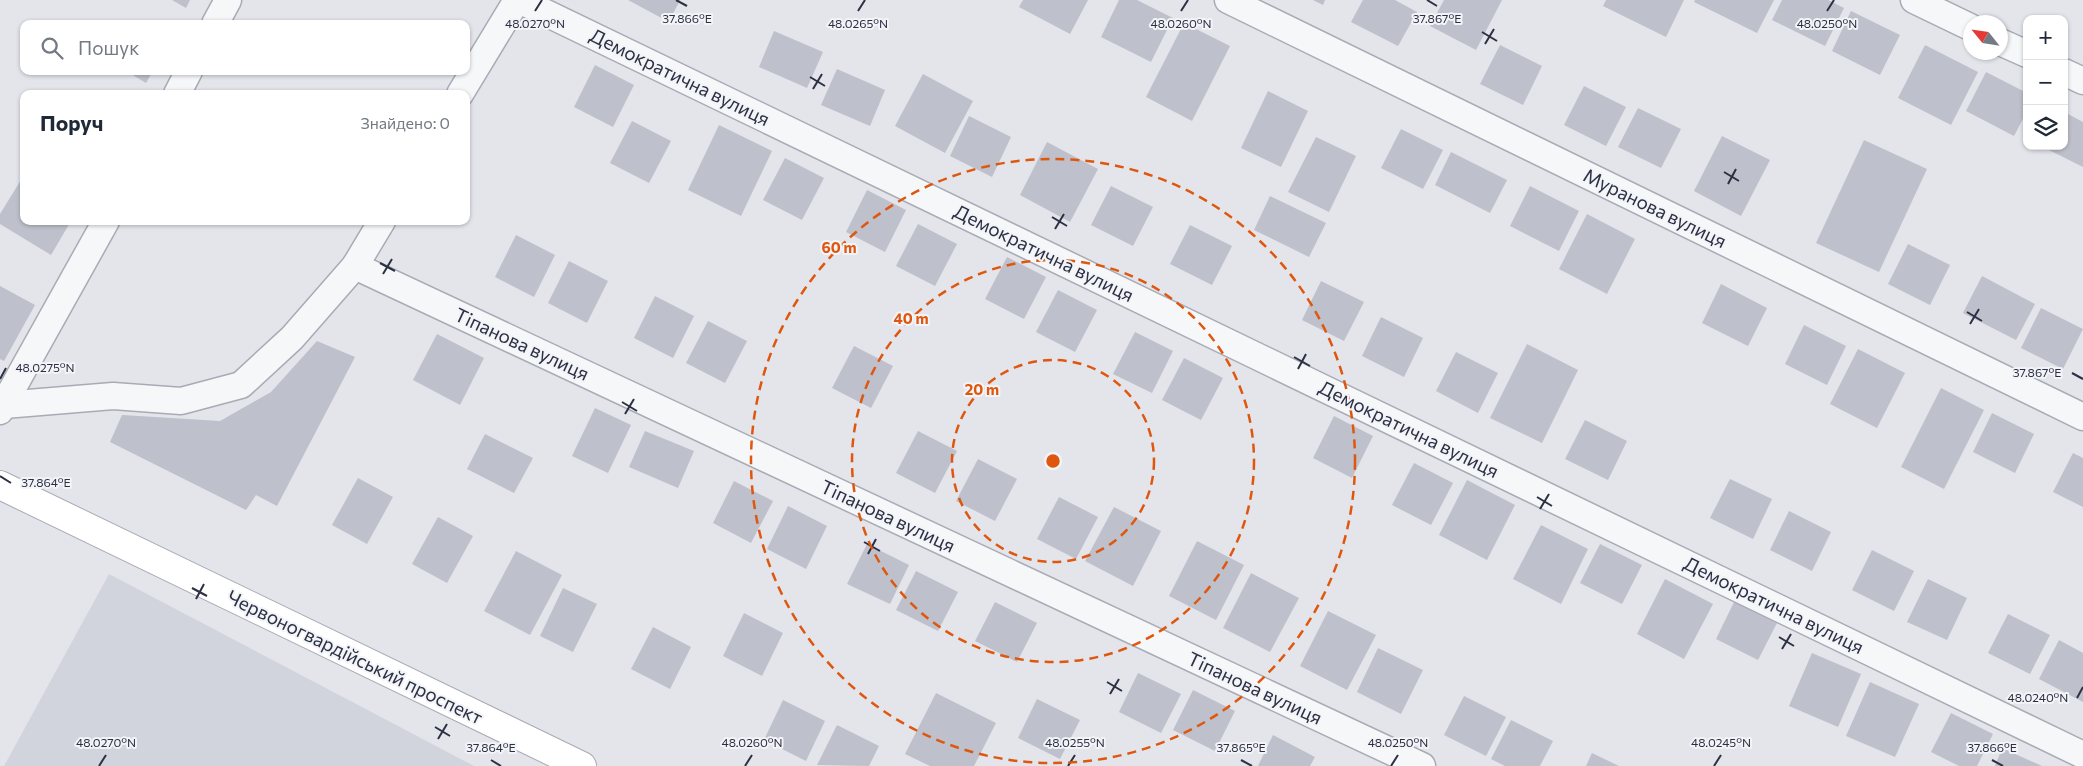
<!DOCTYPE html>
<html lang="uk">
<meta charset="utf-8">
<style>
body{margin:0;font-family:Commissioner,sans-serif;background:#f2f2f3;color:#1f2937}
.controls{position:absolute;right:15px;top:15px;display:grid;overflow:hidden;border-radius:10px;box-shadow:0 1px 4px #0004}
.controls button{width:45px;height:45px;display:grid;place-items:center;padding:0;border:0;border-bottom:1px solid #e0e1e3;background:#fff;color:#1f2937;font:25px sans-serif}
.compass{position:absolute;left:1963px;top:15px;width:45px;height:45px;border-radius:50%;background:#fff;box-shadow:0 1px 4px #0004;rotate:300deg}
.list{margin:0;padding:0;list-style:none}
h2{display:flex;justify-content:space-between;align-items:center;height:65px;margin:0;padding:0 20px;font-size:21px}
h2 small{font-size:16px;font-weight:400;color:#747a83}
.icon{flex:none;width:28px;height:28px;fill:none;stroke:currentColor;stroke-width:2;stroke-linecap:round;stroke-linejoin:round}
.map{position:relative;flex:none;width:2083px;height:766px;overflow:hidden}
.search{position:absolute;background:#fff;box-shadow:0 1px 4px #0004;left:20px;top:20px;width:450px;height:55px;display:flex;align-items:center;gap:12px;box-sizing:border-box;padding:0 18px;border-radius:10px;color:#747a83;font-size:19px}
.panel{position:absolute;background:#fff;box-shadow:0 1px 4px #0004;left:20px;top:90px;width:450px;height:135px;border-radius:10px}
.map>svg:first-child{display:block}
.built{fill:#d1d4dd}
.building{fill:#bec0cb}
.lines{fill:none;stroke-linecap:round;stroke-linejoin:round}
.street-casing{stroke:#a8abb5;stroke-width:29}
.secondary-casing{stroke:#a8abb5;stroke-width:30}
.street{stroke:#f6f7f9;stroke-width:26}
.secondary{stroke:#fff;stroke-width:28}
.ticks{fill:none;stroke:#2b3043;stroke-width:2}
.ring{fill:none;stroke:#df570f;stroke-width:2.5;stroke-dasharray:9 6}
.labels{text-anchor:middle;stroke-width:4;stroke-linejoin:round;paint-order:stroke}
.street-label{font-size:19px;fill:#2b3043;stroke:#f3f4f8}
.ticks-label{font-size:12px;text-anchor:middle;fill:#2b3043;stroke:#f3f4f8;stroke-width:4;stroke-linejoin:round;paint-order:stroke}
.centre{fill:#df570f;stroke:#f3f4f8;stroke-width:2.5}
.ring-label{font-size:15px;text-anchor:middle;font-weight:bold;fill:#df570f;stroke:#f3f4f8;stroke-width:4;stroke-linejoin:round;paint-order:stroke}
</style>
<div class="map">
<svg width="2083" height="766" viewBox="0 0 2083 766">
<rect width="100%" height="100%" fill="#e3e5eb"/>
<path class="built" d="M109,574L474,766H4Z"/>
<g class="building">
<path d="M172,0H190L186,8Z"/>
<path d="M628,0H680L669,22Z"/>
<path d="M1023,0H1088L1070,34L1019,7Z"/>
<path d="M1119,0H1137L1173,18L1151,62L1101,37Z"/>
<path d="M1313,0H1325L1323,5Z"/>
<path d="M1363,0H1395L1417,12L1398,46L1351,22Z"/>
<path d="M1444,0H1502L1476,50L1430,26Z"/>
<path d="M1606,0H1684L1666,37L1603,6Z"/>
<path d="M1695,0H1774L1757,33L1694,2Z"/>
<path d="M1782,0H1828L1844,8L1825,46L1772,20Z"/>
<path d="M1851,11L1900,35L1880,75L1832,51Z"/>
<path d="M1184,23L1230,46L1192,121L1146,97Z"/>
<path d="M774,31L823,52L807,88L759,67Z"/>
<path d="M1500,45L1542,66L1523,105L1480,84Z"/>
<path d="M1925,45L1978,72L1951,125L1898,98Z"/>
<path d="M595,65L634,85L613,127L574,107Z"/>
<path d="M837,69L885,90L870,126L821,105Z"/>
<path d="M126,71H153L146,83Z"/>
<path d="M1986,72L2027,93V111L2014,136L1966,111Z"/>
<path d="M923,74L973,101L945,153L895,126Z"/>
<path d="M1584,86L1626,107L1606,146L1564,125Z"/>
<path d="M1268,91L1308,111L1281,167L1241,148Z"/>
<path d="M1638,108L1681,129L1661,168L1618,147Z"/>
<path d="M2068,114L2083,122V167L2049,150L2051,146H2064V121Z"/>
<path d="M969,116L1011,137L992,177L950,156Z"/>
<path d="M632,121L671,141L649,183L610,163Z"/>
<path d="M719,125L772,151L741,216L688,190Z"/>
<path d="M1401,129L1443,150L1423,189L1381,168Z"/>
<path d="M1722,136L1770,160L1741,216L1694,191Z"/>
<path d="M1316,137L1356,156L1329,212L1288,192Z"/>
<path d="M1864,140L1927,169L1879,272L1816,243Z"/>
<path d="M1047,142L1098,169L1070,222L1020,195Z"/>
<path d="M1451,152L1507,180L1490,213L1435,185Z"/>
<path d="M785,158L824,178L802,220L763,200Z"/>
<path d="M24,175V221H71L51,255L0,224V214Z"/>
<path d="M1111,186L1153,207L1133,246L1091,225Z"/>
<path d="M1530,186L1579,211L1559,251L1510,226Z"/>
<path d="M867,190L906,210L885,252L846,232Z"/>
<path d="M1270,196L1326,223L1309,257L1254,230Z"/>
<path d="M1587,214L1635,239L1607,294L1559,269Z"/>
<path d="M918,224L957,244L935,286L896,266Z"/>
<path d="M1190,225L1232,246L1212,285L1170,264Z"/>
<path d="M516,235L555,255L534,297L495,277Z"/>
<path d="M1908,244L1950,265L1930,305L1888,284Z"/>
<path d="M1007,257L1046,277L1024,319L985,299Z"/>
<path d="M569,261L608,281L587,323L548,303Z"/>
<path d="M1982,276L2035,304L2016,340L1963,313Z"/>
<path d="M1321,281L1364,302L1344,341L1302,320Z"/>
<path d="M1721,284L1767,308L1748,346L1702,323Z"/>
<path d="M0,286L35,305L4,361L0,359Z"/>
<path d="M1058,290L1097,310L1075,352L1036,332Z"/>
<path d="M655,296L694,316L673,358L634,338Z"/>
<path d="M2041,308L2083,329L2063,369L2021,348Z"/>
<path d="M1381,317L1423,338L1404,377L1362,356Z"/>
<path d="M708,321L747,341L725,383L686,363Z"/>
<path d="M1804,325L1846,346L1827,385L1785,364Z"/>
<path d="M1135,332L1173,351L1152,393L1113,374Z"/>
<path d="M437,334L484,358L460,405L413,380Z"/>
<path d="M317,341L355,357L277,506L256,495L246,510L110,442L122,415L220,421L271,392Z"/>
<path d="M1527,344L1578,370L1542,443L1490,418Z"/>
<path d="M854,346L893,366L871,408L832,388Z"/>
<path d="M1858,349L1905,373L1877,428L1830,404Z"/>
<path d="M1456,352L1498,373L1478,413L1436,391Z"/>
<path d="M1184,358L1223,378L1201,420L1162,400Z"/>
<path d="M1941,388L1984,410L1944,489L1901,467Z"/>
<path d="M595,408L631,425L608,473L572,456Z"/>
<path d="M1992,413L2034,434L2015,473L1973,452Z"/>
<path d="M1334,416L1373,436L1352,478L1313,458Z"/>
<path d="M1585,420L1627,441L1608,480L1565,459Z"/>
<path d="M645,431L694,451L678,488L629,467Z"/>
<path d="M918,431L957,451L935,493L896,473Z"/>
<path d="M485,434L533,458L514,493L467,469Z"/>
<path d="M2073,453L2083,458V507L2053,492Z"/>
<path d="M978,459L1017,479L995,521L956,501Z"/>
<path d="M1414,463L1453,483L1431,525L1392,505Z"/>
<path d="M358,478L393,497L367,544L332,525Z"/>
<path d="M1730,479L1772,499L1753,539L1710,518Z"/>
<path d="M1467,480L1515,505L1487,560L1439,535Z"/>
<path d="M734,481L773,501L751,543L713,523Z"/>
<path d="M1059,497L1098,517L1076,559L1037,539Z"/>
<path d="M788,506L827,526L806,569L767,549Z"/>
<path d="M1114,507L1161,531L1133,586L1085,561Z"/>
<path d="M1789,511L1831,532L1812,571L1770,550Z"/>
<path d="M438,517L473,536L447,583L412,564Z"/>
<path d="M1541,525L1588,549L1561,604L1513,579Z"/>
<path d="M1197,541L1244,565L1216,620L1169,596Z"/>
<path d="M867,544L909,565L890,604L847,584Z"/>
<path d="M1600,544L1642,565L1622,604L1580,583Z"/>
<path d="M1872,550L1914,571L1894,611L1852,590Z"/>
<path d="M516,551L562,575L530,635L484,611Z"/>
<path d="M916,571L958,592L938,631L896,610Z"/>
<path d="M1251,573L1299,598L1270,652L1223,628Z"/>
<path d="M1665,579L1713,604L1684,659L1637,634Z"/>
<path d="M1928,579L1967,598L1947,640L1907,622Z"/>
<path d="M563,588L597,604L573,652L540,636Z"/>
<path d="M1735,600L1778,621L1758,660L1716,639Z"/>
<path d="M995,602L1037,623L1017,662L975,641Z"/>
<path d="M1328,611L1376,635L1347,690L1300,666Z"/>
<path d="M744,613L783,633L762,676L723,656Z"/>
<path d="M2008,614L2050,635L2030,674L1988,653Z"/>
<path d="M653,627L691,647L670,689L631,669Z"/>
<path d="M2059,640L2083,653V702L2039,679Z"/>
<path d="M1378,648L1423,670L1401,714L1357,692Z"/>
<path d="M1812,653L1861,674L1838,727L1789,706Z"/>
<path d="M1138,673L1181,694L1161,733L1119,712Z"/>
<path d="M1870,682L1919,704L1895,757L1846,736Z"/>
<path d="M1193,690L1235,711L1215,751L1173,730Z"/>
<path d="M936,693L996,723L974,766H930L905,754Z"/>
<path d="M1464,696L1506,717L1486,756L1444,735Z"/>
<path d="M1037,699L1080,720L1060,759L1018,738Z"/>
<path d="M783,700L825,721L806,761L764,740Z"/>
<path d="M1951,713L1993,734L1977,766H1959L1931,752Z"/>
<path d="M1511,720L1553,741L1540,766H1505L1491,759Z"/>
<path d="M837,725L879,746L869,766L817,765Z"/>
<path d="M1273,735L1315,757L1310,766H1258Z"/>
<path d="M2002,748L2042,766H1995Z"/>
<path d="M1592,753L1619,766H1586Z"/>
</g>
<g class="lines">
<g class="street-casing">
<g id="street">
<path d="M519,0L2083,755"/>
<path d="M1228,0L2083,417"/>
<path d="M1914,0L1970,27"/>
<path d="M215,24L228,0"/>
<path d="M2000,42L2027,54"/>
<path d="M2064,72L2083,81"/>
<path d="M177,94L189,71"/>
<path d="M460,94L517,0"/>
<path d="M355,266L1422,766"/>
<path d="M4,405L113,396L181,401L241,385L292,338L355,266L382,221"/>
<path d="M0,411L106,221"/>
</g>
</g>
<g class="secondary-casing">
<path id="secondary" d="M0,485L582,766"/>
</g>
<use href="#street" class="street"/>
<use href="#secondary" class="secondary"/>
</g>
<path class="ticks" d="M676,0L687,6M1427,0L1437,6M535,11L542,0M858,11L865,0M1181,11L1188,0M1827,11L1834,0M1482,32L1497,41M1485,44L1494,29M810,77L825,86M813,89L822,74M1724,172L1739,181M1728,184L1736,169M1052,217L1067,226M1055,229L1064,214M380,263L395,271M383,274L392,259M1967,312L1982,321M1970,324L1979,309M1294,357L1310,366M1298,369L1306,354M2072,373L2083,379M0,379L6,368M622,402L637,411M625,414L634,399M0,476L11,483M1537,497L1552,506M1540,509L1549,494M864,542L880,551M868,554L876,539M192,588L207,596M196,599L204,584M1779,637L1794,646M1782,649L1791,634M1107,682L1122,691M1110,694L1119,679M2077,698L2083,687M435,727L450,736M438,739L447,724M491,760L501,766M1241,760L1252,766M1992,760L2003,766M99,766L106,755M745,766L752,755M1068,766L1075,755M1391,766L1398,755M1714,766L1721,755"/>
<g class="ring">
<circle cx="1053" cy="461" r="101"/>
<circle cx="1053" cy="461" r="201"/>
<circle cx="1053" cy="461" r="302"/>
</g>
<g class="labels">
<g class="street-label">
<text transform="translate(680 77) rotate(26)" y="7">Демократична вулиця</text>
<text transform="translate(1655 208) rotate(26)" y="7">Муранова вулиця</text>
<text transform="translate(1044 253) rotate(26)" y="7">Демократична вулиця</text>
<text transform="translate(522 344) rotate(25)" y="7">Тіпанова вулиця</text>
<text transform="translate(1409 429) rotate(26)" y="7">Демократична вулиця</text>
<text transform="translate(888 516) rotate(25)" y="7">Тіпанова вулиця</text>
<text transform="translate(1774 605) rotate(26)" y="7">Демократична вулиця</text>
<text transform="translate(355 657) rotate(26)" y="7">Червоногвардійський проспект</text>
<text transform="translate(1255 688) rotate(25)" y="7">Тіпанова вулиця</text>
</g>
</g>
<g class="ticks-label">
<text x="1437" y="23">37.867°E</text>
<text x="687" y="23">37.866°E</text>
<text x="535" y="28">48.0270°N</text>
<text x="858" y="28">48.0265°N</text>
<text x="1181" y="28">48.0260°N</text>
<text x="1827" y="28">48.0250°N</text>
<text x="45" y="372">48.0275°N</text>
<text x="2037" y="377">37.867°E</text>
<text x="46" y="487">37.864°E</text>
<text x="2038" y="702">48.0240°N</text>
<text x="106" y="747">48.0270°N</text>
<text x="752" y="747">48.0260°N</text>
<text x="1075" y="747">48.0255°N</text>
<text x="1398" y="747">48.0250°N</text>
<text x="1721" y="747">48.0245°N</text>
<text x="491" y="752">37.864°E</text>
<text x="1241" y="752">37.865°E</text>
<text x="1992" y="752">37.866°E</text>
</g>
<circle cx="1053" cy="461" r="8" class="centre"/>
<g class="ring-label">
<text x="839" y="253">60 m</text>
<text x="911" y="324">40 m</text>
<text x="982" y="395">20 m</text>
</g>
</svg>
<div class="controls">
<button>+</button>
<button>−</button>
<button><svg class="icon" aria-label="layers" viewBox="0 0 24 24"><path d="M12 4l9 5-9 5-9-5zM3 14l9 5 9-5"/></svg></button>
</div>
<svg class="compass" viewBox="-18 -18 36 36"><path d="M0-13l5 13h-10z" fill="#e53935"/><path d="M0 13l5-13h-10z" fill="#747a83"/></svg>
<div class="search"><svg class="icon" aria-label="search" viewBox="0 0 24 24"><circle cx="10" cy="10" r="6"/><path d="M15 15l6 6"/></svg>Пошук</div>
<section class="panel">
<h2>Поруч<small>Знайдено: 0</small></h2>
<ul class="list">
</ul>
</section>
</div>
